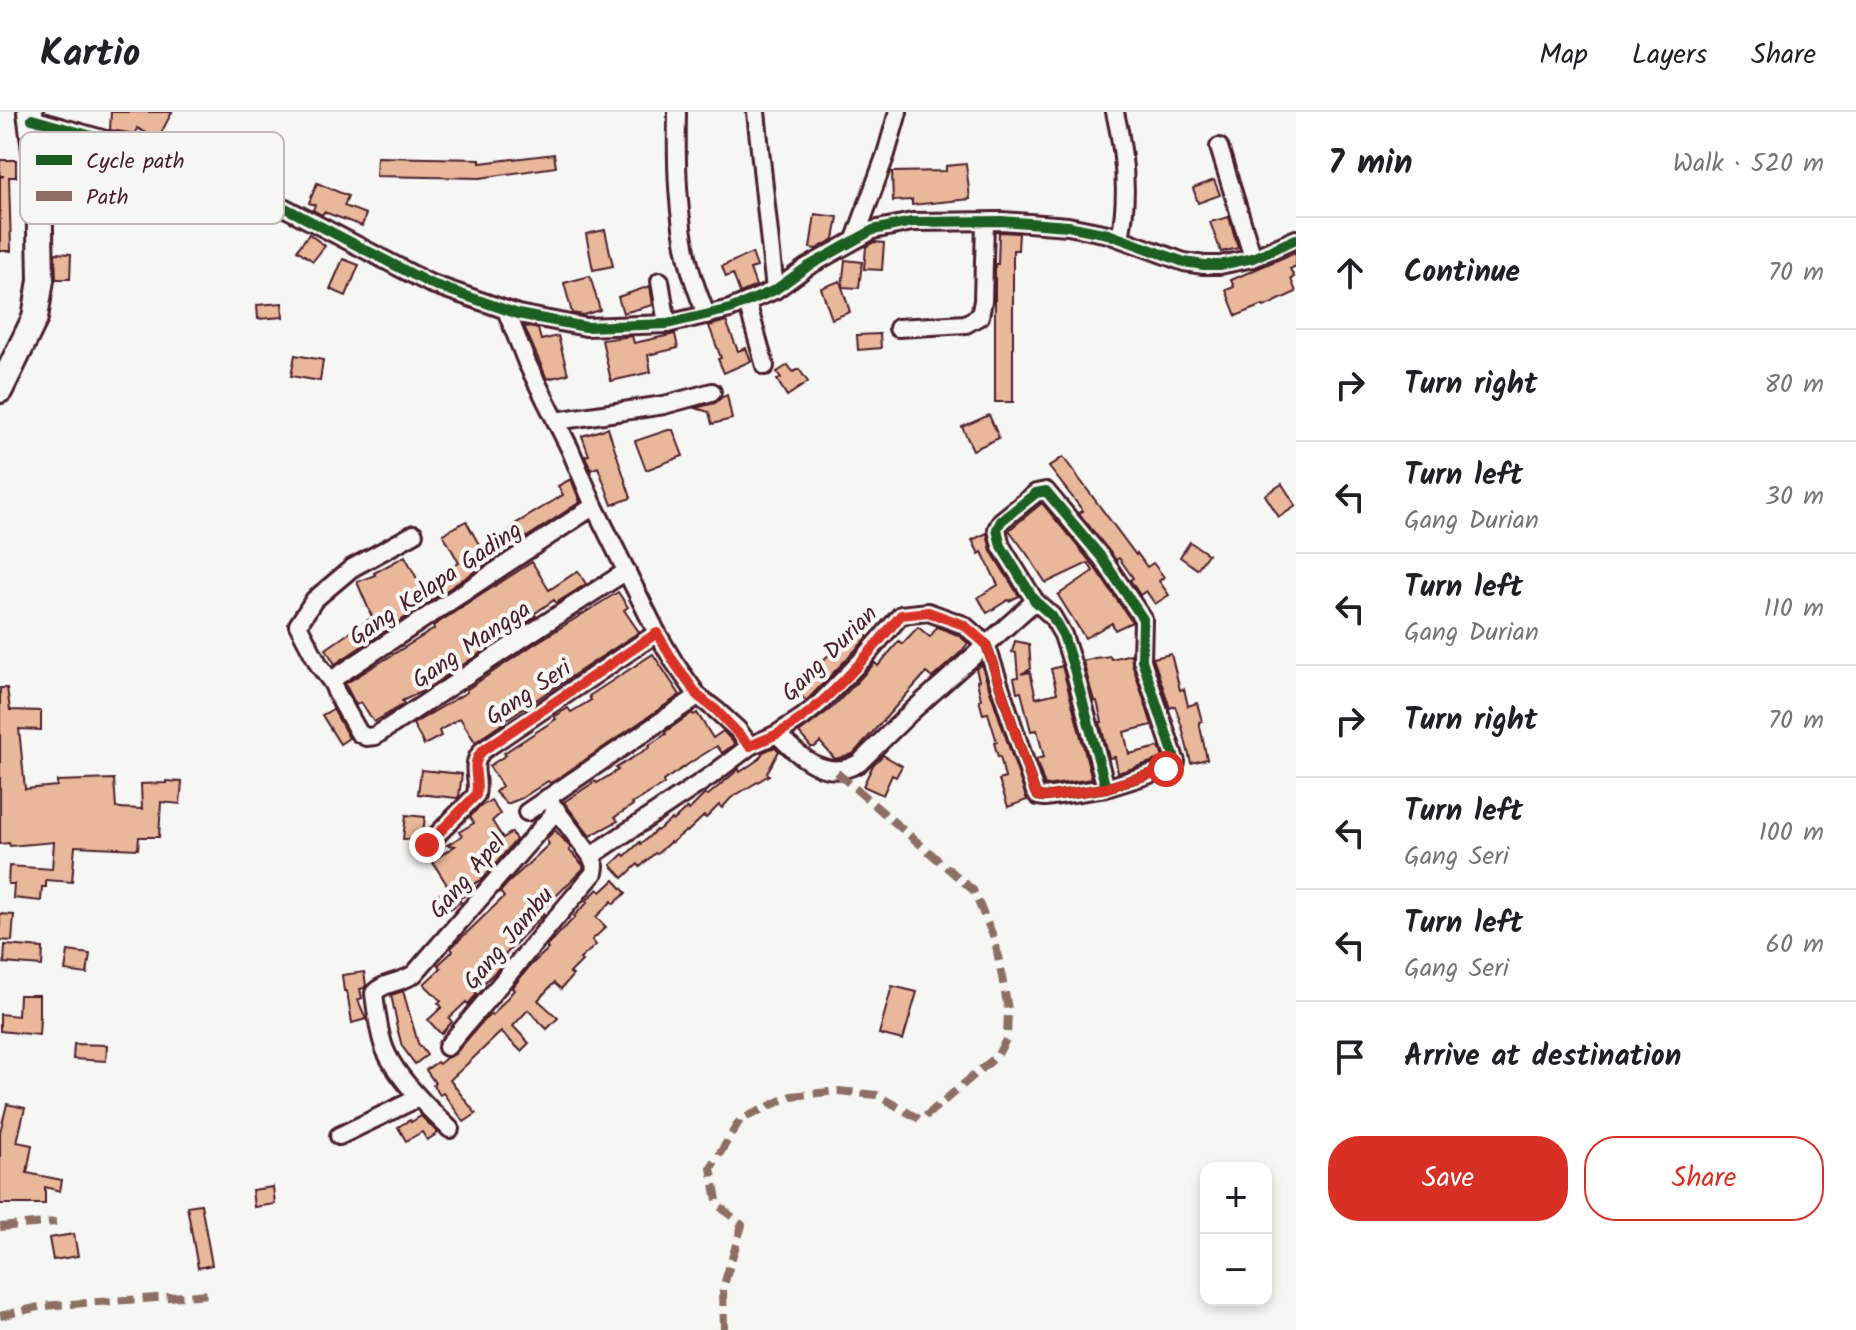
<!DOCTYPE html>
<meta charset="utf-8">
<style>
body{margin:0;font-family:Kalam,sans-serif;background:#f6f6f6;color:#202124}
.controls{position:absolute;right:24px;bottom:24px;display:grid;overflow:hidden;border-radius:16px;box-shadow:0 4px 12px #0003}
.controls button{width:72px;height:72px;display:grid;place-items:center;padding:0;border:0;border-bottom:2px solid #e0e0e0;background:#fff;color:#202124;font:40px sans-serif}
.stop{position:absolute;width:24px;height:24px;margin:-18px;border:6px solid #d93025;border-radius:50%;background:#fff}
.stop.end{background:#d93025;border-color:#fff;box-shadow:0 2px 8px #0008}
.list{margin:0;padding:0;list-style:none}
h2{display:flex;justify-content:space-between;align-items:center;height:104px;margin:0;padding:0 32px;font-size:34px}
h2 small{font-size:26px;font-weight:400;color:#757577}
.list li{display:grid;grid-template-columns:52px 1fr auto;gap:24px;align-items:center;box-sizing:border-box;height:112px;padding:0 32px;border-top:2px solid #e0e0e0}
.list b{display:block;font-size:30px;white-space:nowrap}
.list p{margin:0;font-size:26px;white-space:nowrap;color:#757577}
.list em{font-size:26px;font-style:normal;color:#757577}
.actions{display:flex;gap:16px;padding:24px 32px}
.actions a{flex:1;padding:18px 0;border:2px solid #d93025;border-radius:32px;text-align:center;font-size:28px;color:#d93025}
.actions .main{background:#d93025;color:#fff}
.icon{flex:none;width:44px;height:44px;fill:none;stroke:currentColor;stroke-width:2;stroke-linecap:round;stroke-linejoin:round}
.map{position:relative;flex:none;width:1296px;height:1218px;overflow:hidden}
header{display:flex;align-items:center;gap:48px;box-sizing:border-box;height:112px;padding:0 40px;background:#fff;border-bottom:2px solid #e0e0e0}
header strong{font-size:38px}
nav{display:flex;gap:44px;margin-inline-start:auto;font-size:28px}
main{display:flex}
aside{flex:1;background:#fff}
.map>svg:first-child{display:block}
.building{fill:#e9b79a;stroke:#4a1f2b;stroke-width:2}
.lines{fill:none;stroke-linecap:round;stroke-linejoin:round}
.minor-casing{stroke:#4a1f2b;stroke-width:22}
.highway-casing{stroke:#4a1f2b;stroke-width:30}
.minor{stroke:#f6f6f2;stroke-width:16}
.highway{stroke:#f6f6f2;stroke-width:24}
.quiet{stroke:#8d6e63;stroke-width:8;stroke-dasharray:16 8;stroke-linecap:butt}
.cycleway-casing{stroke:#f6f6f2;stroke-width:15}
.cycleway{stroke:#1b5e20;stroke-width:10}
.route{stroke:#d93025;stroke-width:10}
.labels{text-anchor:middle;stroke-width:8;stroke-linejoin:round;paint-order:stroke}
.street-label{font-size:24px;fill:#4a1f2b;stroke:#f6f6f2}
.key{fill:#f6f6f2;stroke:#c2b6b6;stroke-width:2}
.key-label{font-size:22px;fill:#4a1f2b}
</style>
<header>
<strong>Kartio</strong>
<nav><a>Map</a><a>Layers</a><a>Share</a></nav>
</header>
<main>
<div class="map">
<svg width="1296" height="1218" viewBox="0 0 1296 1218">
<rect width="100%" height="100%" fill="#f6f6f2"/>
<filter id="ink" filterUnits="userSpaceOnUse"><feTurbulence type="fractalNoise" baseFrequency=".0125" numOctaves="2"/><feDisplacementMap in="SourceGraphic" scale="16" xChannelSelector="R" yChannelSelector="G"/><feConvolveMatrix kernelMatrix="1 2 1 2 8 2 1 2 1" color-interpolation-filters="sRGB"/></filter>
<g filter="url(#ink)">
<g class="building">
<path d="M111,0H172L158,27L137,16L136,22L110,18Z"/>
<path d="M554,42L556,55L480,66L376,64L377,45L480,47V51Z"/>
<path d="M0,48H16V65H9L11,139H0V65L4,64H0Z"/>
<path d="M966,52L970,87L912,93V88L893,89L892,60L946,59V54Z"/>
<path d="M1214,68L1220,83L1198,91L1193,76Z"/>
<path d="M317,71L348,84L344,94L366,102L362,114L324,100L322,103L313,98L315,93L309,91Z"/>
<path d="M815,102L838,105L834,127L816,137L810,136Z"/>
<path d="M1229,105L1238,136L1221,140L1210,110Z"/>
<path d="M605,118L613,154L593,158L586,122Z"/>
<path d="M999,120L1019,121L1018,138H1013V290H995V152H998Z"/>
<path d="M309,122L325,134L313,149L297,138Z"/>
<path d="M874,130L884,131L882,158L864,157L866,135Z"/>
<path d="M1296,140V154L1290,157L1294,165L1291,167L1296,180L1264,195L1263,193L1236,204L1226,178L1234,175L1231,168Z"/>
<path d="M55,141L71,142L70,167H56Z"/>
<path d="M752,141L757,155L750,157L756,174L740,181L733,162L726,165L722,154Z"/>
<path d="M343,147L359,153L346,184L330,177Z"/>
<path d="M845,148L862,150L859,176L842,175Z"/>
<path d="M590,164L600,198L583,203L572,201L564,171Z"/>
<path d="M840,169L850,200L832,207L821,176Z"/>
<path d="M650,174L653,193L623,201L618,185Z"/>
<path d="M282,191L283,205L258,207L257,193Z"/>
<path d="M726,209L738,239L746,236L751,249L724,261L718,247L721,246L709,214Z"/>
<path d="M524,214L538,217L541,228L558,224L568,262L547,267Z"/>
<path d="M675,222L678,236L648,243L651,260L611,269L602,228L632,224L634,231Z"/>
<path d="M880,222L881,236L858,238L857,223Z"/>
<path d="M295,243L323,248L320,269L291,264Z"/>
<path d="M788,253L793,260L799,257L808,270L787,284L777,268L781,266L777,260Z"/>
<path d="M727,283L732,307L712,312L709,300L695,296L715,291L722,285Z"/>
<path d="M989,303L999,326L973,338L962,315Z"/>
<path d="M608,316L631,386L612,393L598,355L591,358L585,344L589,343L582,324Z"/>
<path d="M668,318H673L683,344L646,358L635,329Z"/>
<path d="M1063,345L1136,443L1137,441L1147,455L1153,451L1164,465L1159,469L1169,483L1155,492L1146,479L1140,483L1130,468L1133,466L1119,446L1116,448L1079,401L1083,399L1049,355Z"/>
<path d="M571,367L580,390L335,552L326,537L372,505L357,470L375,463L374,461L405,444L421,474L459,451L443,422L466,409L481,436L513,416L512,414L563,383L558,374Z"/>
<path d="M1282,372L1296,394L1279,405L1265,383Z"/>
<path d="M1042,391L1093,453L1132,510L1115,518L1112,511L1085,526L1058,483L1093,459L1088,451L1046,471L1027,442L1009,418Z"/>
<path d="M987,421L991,439L1019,484L1009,489L1008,488L987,501L978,485L998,473L982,440L979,442L972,428Z"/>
<path d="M1190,430L1208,442L1197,457L1180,445Z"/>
<path d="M532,450L549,478L578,459L586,472L556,491L554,488L534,502L536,504L425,578L402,589L404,592L374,610L361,590L356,593L345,572L434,517L433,514Z"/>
<path d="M618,480L628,495L624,498L639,520L504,609L505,610L475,630L460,606L439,619L441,624L424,633L413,612L467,580L466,578L536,531Z"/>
<path d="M858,515L868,525L806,589L794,576Z"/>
<path d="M918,515L930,525L937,515L958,523L968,531L961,540L932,566L926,561L853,642L835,647L820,630L815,635H811L799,621L833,595L875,551L878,554L899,529L902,532Z"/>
<path d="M1015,529L1029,532L1031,557L1021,562L1030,560L1036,586L1057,581L1051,557L1062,554L1092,667L1045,674L1036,647L1044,645L1037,618L1031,619L1021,580H1017L1014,566L1018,565L1016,541L1012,540Z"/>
<path d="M653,542L680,583L557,667L550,671L548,669L522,686L507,692L495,680L502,674L489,654L506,643L504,641L556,607L554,605L568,596L571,600L591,588L589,584Z"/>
<path d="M1131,542L1132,551L1152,613L1124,620L1129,642L1159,635L1163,646L1118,661L1115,645L1109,646L1100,610H1102L1097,589H1094L1083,549L1095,546L1110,544L1111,547Z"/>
<path d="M1171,542L1180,578L1184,577L1188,594L1197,591L1202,609L1199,610L1207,647L1191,651L1182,615L1175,594L1170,596L1153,546Z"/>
<path d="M981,552L1027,688L1008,695L999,668L1005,666L1000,644L998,645L994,631L997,630L988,601L983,602L979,588L981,587L977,569L979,568L976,557Z"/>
<path d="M0,576H7L10,598L41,599V618L19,617L25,677L57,674V669L114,667L116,696L142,697L141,672L166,671V669L182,670L180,692L161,690L159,725H139L138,737L75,734L72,770L46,768V775H42L41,789L13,786L14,772H8L9,754L52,757L54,730L10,734L9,731L0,732Z"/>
<path d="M333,597L349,626L340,632L322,603Z"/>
<path d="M692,601L694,603L697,601L713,626L723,619L735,632L722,641L717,634L696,647L663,669L664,672L632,692L633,693L615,705L618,709L590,724L564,690L596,669L597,671L618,658L616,656L650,635L649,633L666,622L665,620Z"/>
<path d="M775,635L779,639L767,661L769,663L731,686L722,696L719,693L706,706L704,704L687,720L686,719L671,731L670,730L657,742L655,741L640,755L638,752L623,766L611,753L623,742L625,744L640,730L641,732L656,718L657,719L672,707L673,709L687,696L689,698L705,682L707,684L739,657L740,660L759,647L763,640Z"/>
<path d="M883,643L902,654L896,665L892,663L883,683L863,674L873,653Z"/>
<path d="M421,658L462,662L459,684L457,686L418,682Z"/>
<path d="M491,688L500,702L492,709L503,726L512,720L516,728L483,767L474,772L475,775L471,780L459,787L461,790L447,799L437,784L449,776L432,749L455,734L447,733L462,724L459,720L474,711L470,705L478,696Z"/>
<path d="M406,703L425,705L423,721L417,729L403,727Z"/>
<path d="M555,718L571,736L569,738L582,752L584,756L541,799L544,802L501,847L505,850L475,880L477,882L468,892L466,890L449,906L452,910L441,922L428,908L442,895L438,891L441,889L424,872L441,856L438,853L453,839L451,836L454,833L504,785L500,780L507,772L549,732L546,727Z"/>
<path d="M614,768L626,781L614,792L612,789L596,805L606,815L592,828L596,833L580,847L582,849L570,861L573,863L561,877L554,871L538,888L558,906L547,917L528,898L513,914L529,931L521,939L501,920L450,968L476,1002L464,1010L443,981L440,983L433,973L435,971L426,958L437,950L439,952L446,946L455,942L483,909L491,902L492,904L514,878L512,876L529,855L548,837L546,835L575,805L574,804L588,790L586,789L598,777L601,780Z"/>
<path d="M0,802L14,803L12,829L0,828Z"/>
<path d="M5,833L43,836L42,854L4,851Z"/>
<path d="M68,839L90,842L87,862L65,859Z"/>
<path d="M364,860L366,873L364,876L360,877L362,886L358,888L366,907L352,911L347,879H344L342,863Z"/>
<path d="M892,874L917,880L903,928L879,922Z"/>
<path d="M403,879L418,931L427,943L415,952L402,934L396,912L397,911L391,883Z"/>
<path d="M19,883H39V906H40L39,923L0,919V902L18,904Z"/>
<path d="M74,932L107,933L106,949L73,947Z"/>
<path d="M7,992L25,996L17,1030L32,1033L27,1061L62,1068L60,1079L45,1075V1092H0V1020Z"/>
<path d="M421,1004L438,1021L427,1028L422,1020L406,1029L398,1015L410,1008L411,1010Z"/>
<path d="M273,1075L275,1092L254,1095L252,1078Z"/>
<path d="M201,1092L212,1153L198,1156L187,1094Z"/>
<path d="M74,1122L78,1144L53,1148L49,1126Z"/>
</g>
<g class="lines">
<g class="minor-casing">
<g id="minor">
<path d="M756,0L775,178"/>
<path d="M1115,0C1125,42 1129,84 1120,126"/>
<path d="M677,1C676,52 677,106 690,156C694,172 701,188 706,203"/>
<path d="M32,7L106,28L165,41L247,76L429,171L518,202L586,215L667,212L730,197L775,178L807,155L873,118L912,110L1002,109L1068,114L1108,122L1184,150L1204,153H1220L1253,146L1296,127"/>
<path d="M1219,35L1253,146"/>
<path d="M855,127L886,42L898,0"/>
<path d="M660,169L667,212"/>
<path d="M747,190L765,254"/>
<path d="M506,198L527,251L570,337L594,394L657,521L674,550L698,584L716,598L738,618L750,634"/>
<path d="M898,216L966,212L980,204L983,189L985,110"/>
<path d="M556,309L664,293L712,280"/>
<path d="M594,394L336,565L333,572L336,580L359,621L366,625L375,624C459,569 542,512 627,459"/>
<path d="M986,532L1035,680L1038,684L1045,685L1106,676L1166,657L1172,655L1176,650L1142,548L1143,507L1102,446L1046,379L1036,381L1001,409L997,417L1001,434L1035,489L1052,504L1063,523L1074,557L1106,676"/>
<path d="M333,572L319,553L298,513L314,488L352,456L414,422"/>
<path d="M777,622C800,645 826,670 859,651L912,599L1035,489"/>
<path d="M527,700L698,584"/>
<path d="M427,733L476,683C480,665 469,655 482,639L657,521"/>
<path d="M591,744L712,663L750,634L777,622L803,605L820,591L864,546L901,503L928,500L964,513L986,532"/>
<path d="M447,935L594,761L595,754L591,744L547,686"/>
<path d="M450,1017C428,996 392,961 383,932C378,916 376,898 374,881C383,870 402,871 414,862L557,698"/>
<path d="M339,1024L418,986"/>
</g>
</g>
<g class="highway-casing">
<path id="highway" d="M0,278L35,206L41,168L39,69L30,0"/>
</g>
<use href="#minor" class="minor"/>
<use href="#highway" class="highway"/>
<g class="quiet">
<path d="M0,1115L56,1110"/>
<path d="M0,1204L43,1194L211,1182"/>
<path d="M724,1218L723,1176L742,1113L718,1093L711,1056L740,1008L791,984L838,979L877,983L921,1008L997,944L1007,926L1008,897L995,828L973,778L835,659"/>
</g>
<g class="cycleway-casing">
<g id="cycleway">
<path d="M32,7L106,28L165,41L247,76L429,171L518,202L586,215L667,212L730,197L775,178L807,155L873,118L912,110L1002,109L1068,114L1108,122L1184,150L1204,153H1220L1253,146L1296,127"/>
<path d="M986,532L1035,680L1038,684L1045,685L1106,676L1166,657L1172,655L1176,650L1142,548L1143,507L1102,446L1046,379L1036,381L1001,409L997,417L1001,434L1035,489L1052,504L1063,523L1074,557L1106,676"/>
</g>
</g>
<use href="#cycleway" class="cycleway"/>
</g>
</g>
<g class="lines" filter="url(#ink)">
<path class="route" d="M427,733L476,683C480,665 469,654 482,639L657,521L674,550L698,584L716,598L750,634C760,629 770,626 779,621C824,596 868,543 901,503L928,500L964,513L986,532L1035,680L1038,684L1045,685L1106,676L1166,657"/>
</g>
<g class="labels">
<g class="street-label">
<text transform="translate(435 471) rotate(-34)" y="8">Gang Kelapa Gading</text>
<text transform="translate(471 532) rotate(-34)" y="8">Gang Mangga</text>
<text transform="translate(829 541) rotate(-45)" y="8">Gang Durian</text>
<text transform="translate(528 580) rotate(-34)" y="8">Gang Seri</text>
<text transform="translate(467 764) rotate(-49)" y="8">Gang Apel</text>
<text transform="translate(508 826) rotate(-50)" y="8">Gang Jambu</text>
</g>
</g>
<rect x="20" y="20" width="264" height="92" rx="12" class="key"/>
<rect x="36" y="43" width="36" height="10" fill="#1b5e20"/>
<rect x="36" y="79" width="36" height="10" fill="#8d6e63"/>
<g class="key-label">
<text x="86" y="56">Cycle path</text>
<text x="86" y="92">Path</text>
</g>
</svg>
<div class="controls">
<button>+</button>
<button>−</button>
</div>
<div class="stop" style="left:1166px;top:657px"></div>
<div class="stop end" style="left:427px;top:733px"></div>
</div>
<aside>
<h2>7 min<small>Walk · 520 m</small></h2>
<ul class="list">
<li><svg class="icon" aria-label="ahead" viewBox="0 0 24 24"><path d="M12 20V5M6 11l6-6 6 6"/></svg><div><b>Continue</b></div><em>70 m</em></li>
<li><svg class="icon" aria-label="right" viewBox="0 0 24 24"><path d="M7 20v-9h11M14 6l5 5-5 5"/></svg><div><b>Turn right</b></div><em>80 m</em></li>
<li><svg class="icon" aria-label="left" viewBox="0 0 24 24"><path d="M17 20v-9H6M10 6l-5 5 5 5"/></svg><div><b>Turn left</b><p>Gang Durian</p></div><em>30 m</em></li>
<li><svg class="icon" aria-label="left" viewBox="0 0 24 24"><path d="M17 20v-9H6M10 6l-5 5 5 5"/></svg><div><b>Turn left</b><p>Gang Durian</p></div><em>110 m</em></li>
<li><svg class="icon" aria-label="right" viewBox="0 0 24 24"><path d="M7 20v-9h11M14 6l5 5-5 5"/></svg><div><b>Turn right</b></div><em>70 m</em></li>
<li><svg class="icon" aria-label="left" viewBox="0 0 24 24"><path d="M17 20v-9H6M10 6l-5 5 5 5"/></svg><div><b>Turn left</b><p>Gang Seri</p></div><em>100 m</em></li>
<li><svg class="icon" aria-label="left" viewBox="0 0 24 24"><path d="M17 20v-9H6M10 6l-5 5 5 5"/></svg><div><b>Turn left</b><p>Gang Seri</p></div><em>60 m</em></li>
<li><svg class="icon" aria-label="arrive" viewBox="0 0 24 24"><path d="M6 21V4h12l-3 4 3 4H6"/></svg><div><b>Arrive at destination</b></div></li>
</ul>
<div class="actions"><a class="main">Save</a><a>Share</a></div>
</aside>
</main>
